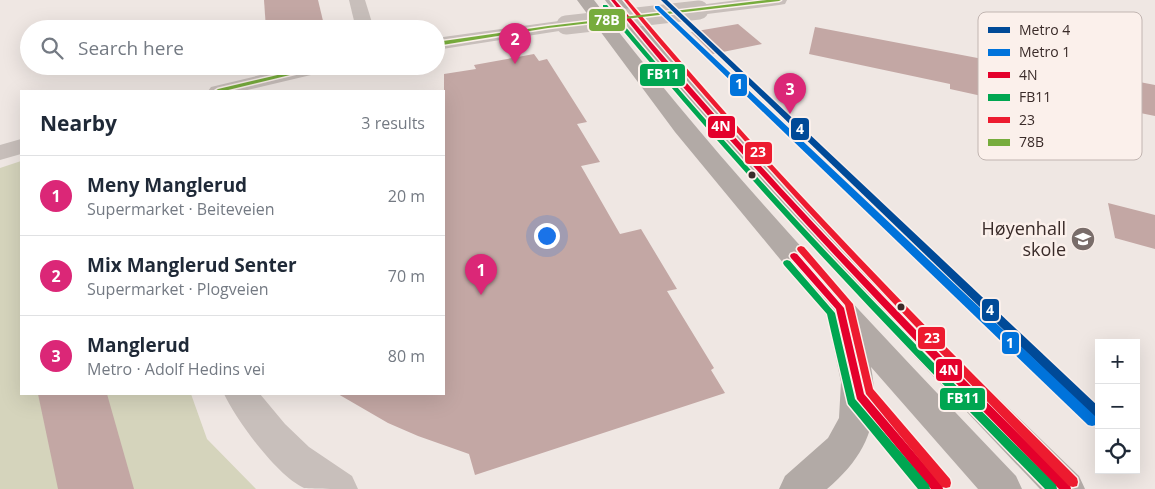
<!DOCTYPE html>
<meta charset="utf-8">
<style>
body{margin:0;font-family:"Open Sans",sans-serif;background:#f2f2f3;color:#1f2937}
.controls{position:absolute;right:15px;bottom:15px;display:grid;overflow:hidden;border-radius:0px;box-shadow:0 5px 20px #0002}
.controls button{width:45px;height:45px;display:grid;place-items:center;padding:0;border:0;border-bottom:1px solid #e0e1e3;background:#fff;color:#1f2937;font:25px sans-serif}
.you{position:absolute;left:546px;top:235px;width:18px;height:18px;margin:-12px;border:4px solid #fff;border-radius:50%;background:#1a73e8;box-shadow:0 0 0 8px #1a73e833}
.badge{display:grid;place-items:center;width:32px;height:32px;border-radius:50%;background:#db2777;color:#fff;font-size:16px;font-weight:700}
.pin{position:absolute;translate:-50% -41px;filter:drop-shadow(0 1px 2px #0008)}
.pin::after{content:'';position:absolute;top:26px;width:18px;height:15px;background:inherit;clip-path:polygon(0 0,100% 0,50% 100%)}
.list{margin:0;padding:0;list-style:none}
h2{display:flex;justify-content:space-between;align-items:center;height:65px;margin:0;padding:0 20px;font-size:21px}
h2 small{font-size:16px;font-weight:400;color:#747a83}
.list li{display:grid;grid-template-columns:32px 1fr auto;gap:15px;align-items:center;box-sizing:border-box;height:80px;padding:0 20px;border-top:1px solid #e0e1e3}
.list b{display:block;font-size:19px;white-space:nowrap}
.list p{margin:0;font-size:16px;white-space:nowrap;color:#747a83}
.list em{font-size:16px;font-style:normal;color:#747a83}
.icon{flex:none;width:28px;height:28px;fill:none;stroke:currentColor;stroke-width:2;stroke-linecap:round;stroke-linejoin:round}
.map{position:relative;flex:none;width:1155px;height:489px;overflow:hidden}
.search{position:absolute;background:#fff;box-shadow:0 5px 20px #0002;left:20px;top:20px;width:425px;height:55px;display:flex;align-items:center;gap:12px;box-sizing:border-box;padding:0 18px;border-radius:28px;color:#747a83;font-size:19px}
.panel{position:absolute;background:#fff;box-shadow:0 5px 20px #0002;left:20px;top:90px;width:425px;height:305px;border-radius:0px}
.map>svg:first-child{display:block}
.green{fill:#d5d4bc}
.building{fill:#c3a7a4}
.lines{fill:none;stroke-linecap:round;stroke-linejoin:round}
.minor{fill:#c8bfbb;fill-rule:evenodd}
.tertiary{fill:#c8bfbb;fill-rule:evenodd}
.trunk{fill:#b2aaa6;fill-rule:evenodd}
.tertiary-bridge{stroke:#c8bfbb;stroke-width:19}
.bus-1-casing{stroke:#fbf0eb;stroke-width:3}
.bus-2-casing{stroke:#fbf0eb;stroke-width:3}
.bus-3-casing{stroke:#fbf0eb;stroke-width:3}
.bus-4-casing{stroke:#fbf0eb;stroke-width:3}
.bus-1{fill:#e4002b;fill-rule:evenodd}
.bus-2{fill:#00a651;fill-rule:evenodd}
.bus-3{fill:#ed1b2f;fill-rule:evenodd}
.bus-4{fill:#77ac3d;fill-rule:evenodd}
.metro-1-casing{stroke:#fbf0eb;stroke-width:3}
.metro-2-casing{stroke:#fbf0eb;stroke-width:3}
.metro-1{fill:#004a98;fill-rule:evenodd}
.metro-2{fill:#0073db;fill-rule:evenodd}
.bus-dot{fill:#3a2b29;stroke:#fbf0eb;stroke-width:2}
.labels{text-anchor:middle;stroke-width:5;stroke-linejoin:round;paint-order:stroke}
.poi-label{font-size:18px;fill:#3a2b29;stroke:#fbf0eb;text-anchor:end}
.key{fill:#fbf0eb;stroke:#c1b5b1;stroke-width:1}
.key-label{font-size:14px;fill:#3a2b29}
.line-badge{stroke:#fbf0eb;stroke-width:2}
.badge-label{font-size:14px;text-anchor:middle;font-weight:bold;fill:#fff}
</style>
<div class="map">
<svg width="1155" height="489" viewBox="0 0 1155 489">
<rect width="100%" height="100%" fill="#efe7e3"/>
<path class="green" d="M21,161V394H191L207,439L256,489H0V168Z"/>
<g class="building">
<path d="M264,0H318L324,25L302,29H266Z"/>
<path d="M738,24L762,44L713,54L691,32Z"/>
<path d="M815,27L1009,64V102L950,89V84L809,54Z"/>
<path d="M534,54L539,61L547,59L587,122L577,124L600,162L581,166L620,234L641,229L677,289L667,291L714,368L711,370L725,393L475,475L469,454L418,436L388,423L338,394H444V74L476,69L474,65Z"/>
<path d="M1011,57L1155,85V116L1012,87Z"/>
<path d="M1108,203L1155,215V249L1115,238Z"/>
<path d="M38,394H107L134,489H58Z"/>
</g>
<g class="lines">
<g class="minor">
<path d="M349,0H365L374,29H356Z"/>
<path d="M224,394H260L285,424L309,447L352,476L358,489C346,489 314,489 304,488C277,476 237,421 224,394Z"/>
</g>
<g class="tertiary">
<path d="M738,0H787L785,4L779,5L699,15L693,14L690,10L693,6L699,5Z"/>
<path d="M566,20L572,21L575,25L572,29L436,50V38Z"/>
<path d="M298,66H335L332,70L243,91H208L211,87Z"/>
<path d="M21,139V154L0,160V145Z"/>
</g>
<g class="trunk">
<path d="M577,0H594C723,169 869,322 1016,476L1022,489H978L871,367C881,420 868,454 827,489H779L785,476L828,438L839,418L841,382L827,316L675,132Z"/>
<path d="M605,0H622C765,168 920,323 1079,476L1085,489H1040C937,381 835,273 737,160C693,109 643,55 605,0Z"/>
</g>
<path class="tertiary-bridge" d="M566,25L699,10"/>
<g class="bus-1-casing">
<g id="bus-1">
<path d="M611,0H615C669,63 724,126 780,187C874,289 972,388 1070,485L1071,489H1059C953,381 847,271 746,158C700,107 654,55 611,0Z"/>
<path d="M794,253L797,254L844,308L864,394L942,485L943,489H931L857,399L836,309L791,258L790,256L791,254Z"/>
</g>
</g>
<g class="bus-2-casing">
<g id="bus-2">
<path d="M603,5H607C660,68 713,129 769,190C861,291 958,388 1056,485L1057,489H1045C950,392 855,294 764,193C709,132 656,70 603,7Z"/>
<path d="M787,260L790,261L835,313L855,399L929,485L930,489H918L848,404L827,314L784,265L783,263L784,261Z"/>
</g>
</g>
<g class="bus-3-casing">
<g id="bus-3">
<path d="M624,0H628C682,63 735,125 791,185C884,285 980,382 1077,478L1078,482L1077,486L1073,487L1069,486C963,377 858,268 757,155C712,104 666,53 624,0Z"/>
<path d="M801,246L804,247L853,304L873,389L950,479L951,483L950,487L946,488L942,487L866,394L845,305L798,251L797,249L798,247Z"/>
</g>
</g>
<g class="bus-4-casing">
<g id="bus-4">
<path d="M767,0H781L779,1L548,28L436,46V42L548,26Z"/>
<path d="M316,66H327L224,91H215L218,89Z"/>
</g>
</g>
<use href="#bus-1" class="bus-1"/>
<use href="#bus-2" class="bus-2"/>
<use href="#bus-3" class="bus-3"/>
<use href="#bus-4" class="bus-4"/>
<g class="metro-1-casing">
<path id="metro-1" d="M661,0H667L1099,407V419L1095,418Z"/>
</g>
<g class="metro-2-casing">
<path id="metro-2" d="M655,6H659L1096,417L1098,421L1096,425L1092,426L1088,425L655,8Z"/>
</g>
<use href="#metro-1" class="metro-1"/>
<use href="#metro-2" class="metro-2"/>
</g>
<defs>
<g id="school-disc" transform="scale(1.25)"><circle r="9.5" fill="#796d6a" stroke="#fbf0eb"/><path d="M0-5L7-2L0 1L-7-2ZM-4 1L0 2.5L4 1V4Q0 6-4 4Z" fill="#fff"/></g>
</defs>
<g fill-rule="evenodd">
<use href="#school-disc" x="1083" y="239"/>
</g>
<g class="bus-dot">
<circle cx="752" cy="175" r="4.5"/>
<circle cx="901" cy="307" r="4.5"/>
</g>
<g class="labels">
<g class="poi-label">
<text x="1066" y="235">Høyenhall<tspan x="1066" dy="21">skole</tspan></text>
</g>
</g>
<rect x="978" y="12" width="164" height="148" rx="8" class="key"/>
<rect x="988" y="27" width="22" height="6" fill="#004a98"/>
<rect x="988" y="49" width="22" height="7" fill="#0073db"/>
<rect x="988" y="72" width="22" height="6" fill="#e4002b"/>
<rect x="988" y="94" width="22" height="7" fill="#00a651"/>
<rect x="988" y="117" width="22" height="6" fill="#ed1b2f"/>
<rect x="988" y="139" width="22" height="7" fill="#77ac3d"/>
<g class="key-label">
<text x="1019" y="35">Metro 4</text>
<text x="1019" y="57">Metro 1</text>
<text x="1019" y="80">4N</text>
<text x="1019" y="102">FB11</text>
<text x="1019" y="125">23</text>
<text x="1019" y="147">78B</text>
</g>
<g class="line-badge">
<rect x="588" y="8" width="38" height="24" rx="5" fill="#77ac3d"/>
<rect x="639" y="63" width="47" height="24" rx="5" fill="#00a651"/>
<rect x="729" y="73" width="19" height="24" rx="5" fill="#0073db"/>
<rect x="707" y="115" width="29" height="24" rx="5" fill="#e4002b"/>
<rect x="790" y="117" width="20" height="24" rx="5" fill="#004a98"/>
<rect x="744" y="141" width="29" height="24" rx="5" fill="#ed1b2f"/>
<rect x="981" y="298" width="19" height="24" rx="5" fill="#004a98"/>
<rect x="917" y="326" width="29" height="24" rx="5" fill="#ed1b2f"/>
<rect x="1001" y="331" width="19" height="24" rx="5" fill="#0073db"/>
<rect x="935" y="358" width="28" height="24" rx="5" fill="#e4002b"/>
<rect x="939" y="387" width="47" height="24" rx="5" fill="#00a651"/>
</g>
<g class="badge-label">
<text x="607" y="25">78B</text>
<text x="663" y="79">FB11</text>
<text x="739" y="89">1</text>
<text x="721" y="131">4N</text>
<text x="800" y="134">4</text>
<text x="758" y="157">23</text>
<text x="990" y="315">4</text>
<text x="932" y="343">23</text>
<text x="1010" y="348">1</text>
<text x="949" y="375">4N</text>
<text x="963" y="403">FB11</text>
</g>
</svg>
<div class="controls">
<button>+</button>
<button>−</button>
<button><svg class="icon" aria-label="locate" viewBox="0 0 24 24"><circle cx="12" cy="12" r="6"/><path d="M12 2v4M12 18v4M2 12h4M18 12h4"/></svg></button>
</div>
<div class="you"></div>
<div class="pin badge" style="left:481px;top:295px">1</div>
<div class="pin badge" style="left:515px;top:64px">2</div>
<div class="pin badge" style="left:790px;top:114px">3</div>
<div class="search"><svg class="icon" aria-label="search" viewBox="0 0 24 24"><circle cx="10" cy="10" r="6"/><path d="M15 15l6 6"/></svg>Search here</div>
<section class="panel">
<h2>Nearby<small>3 results</small></h2>
<ul class="list">
<li><span class="badge">1</span><div><b>Meny Manglerud</b><p>Supermarket · Beiteveien</p></div><em>20 m</em></li>
<li><span class="badge">2</span><div><b>Mix Manglerud Senter</b><p>Supermarket · Plogveien</p></div><em>70 m</em></li>
<li><span class="badge">3</span><div><b>Manglerud</b><p>Metro · Adolf Hedins vei</p></div><em>80 m</em></li>
</ul>
</section>
</div>
